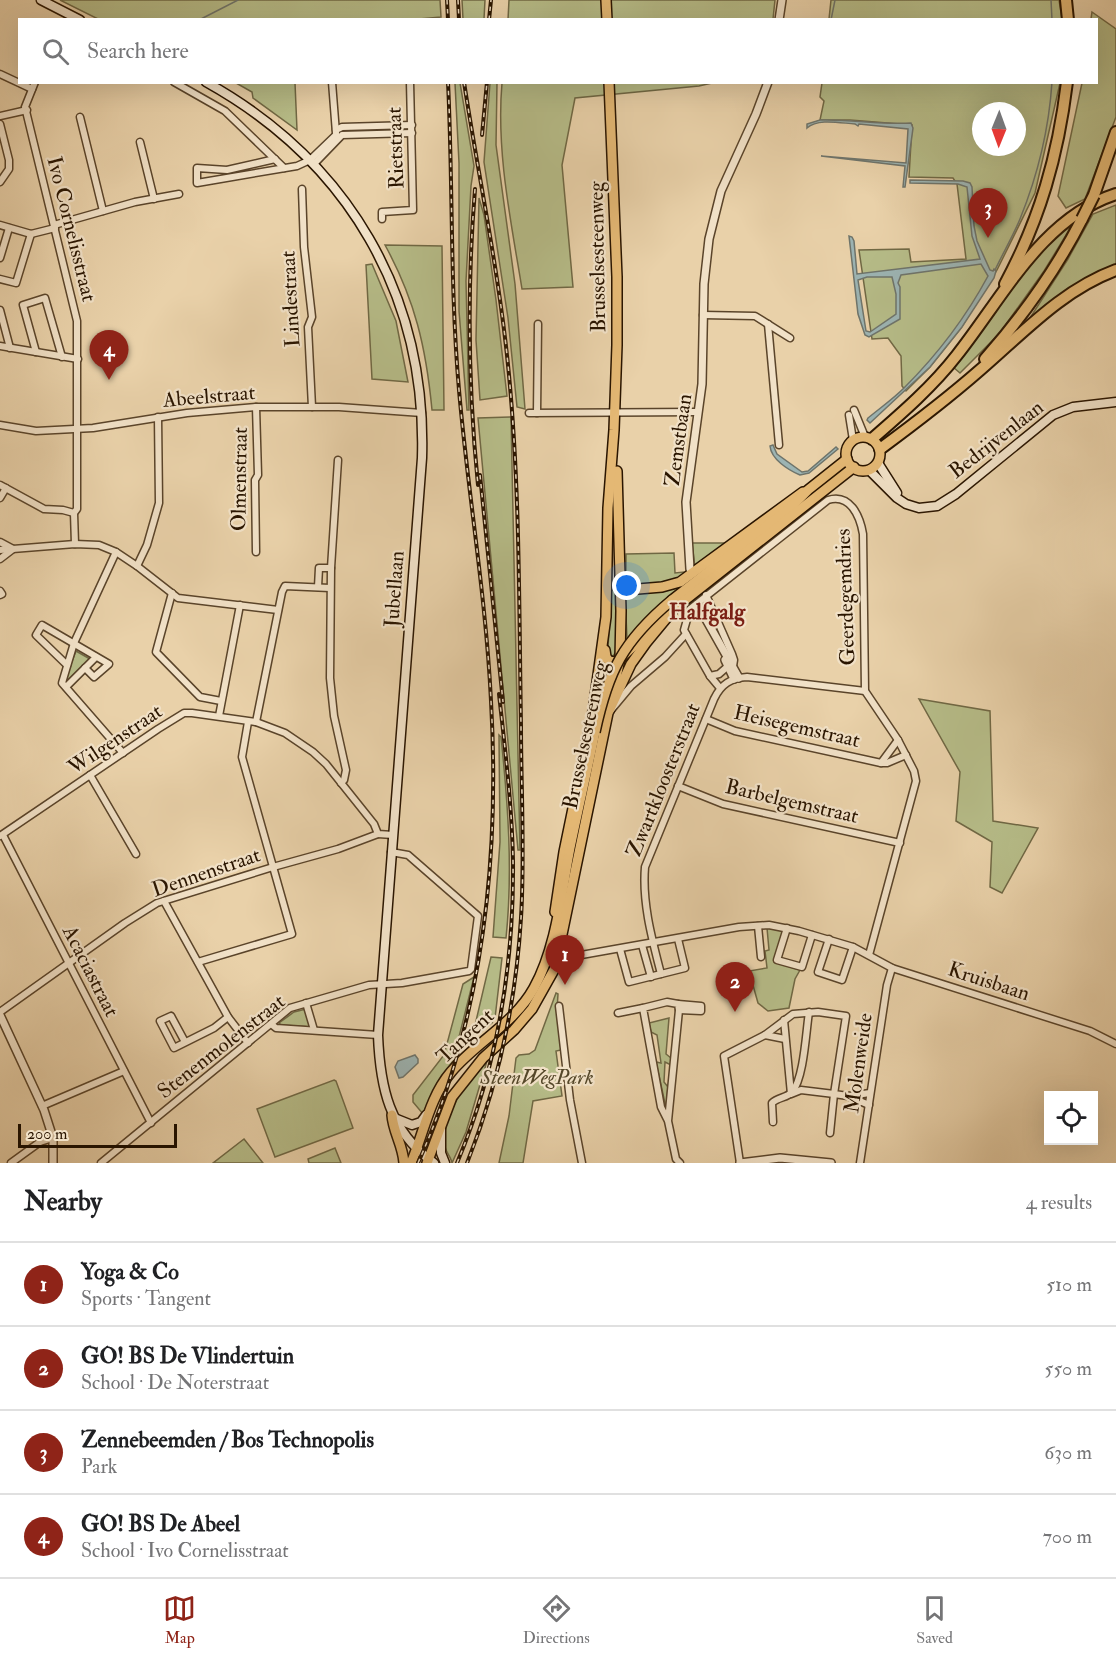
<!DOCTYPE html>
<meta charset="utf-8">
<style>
body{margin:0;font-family:"IM FELL Double Pica",serif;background:#f6f6f6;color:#202124}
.controls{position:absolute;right:18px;bottom:18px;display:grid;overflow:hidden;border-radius:0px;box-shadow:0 6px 24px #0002}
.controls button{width:54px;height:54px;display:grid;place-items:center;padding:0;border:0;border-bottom:2px solid #e0e0e0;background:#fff;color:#202124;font:30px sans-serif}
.compass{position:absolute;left:972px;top:102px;width:54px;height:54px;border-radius:50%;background:#fff;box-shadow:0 6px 24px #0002;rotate:181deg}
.scale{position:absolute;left:18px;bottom:15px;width:159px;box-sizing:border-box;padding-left:6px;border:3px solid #2a1500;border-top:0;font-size:16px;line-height:21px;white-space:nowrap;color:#2a1500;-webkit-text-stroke:4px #f1e1c7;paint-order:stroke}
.you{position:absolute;left:627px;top:586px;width:21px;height:21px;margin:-15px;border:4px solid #fff;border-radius:50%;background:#1a73e8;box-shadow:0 0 0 9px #1a73e833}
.badge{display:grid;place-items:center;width:39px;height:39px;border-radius:50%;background:#8f2418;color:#fff;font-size:20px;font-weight:700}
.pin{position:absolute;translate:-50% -50px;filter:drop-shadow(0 2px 3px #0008)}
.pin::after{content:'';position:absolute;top:32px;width:21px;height:18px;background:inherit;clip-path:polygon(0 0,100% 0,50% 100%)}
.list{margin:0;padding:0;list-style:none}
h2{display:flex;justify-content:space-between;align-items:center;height:78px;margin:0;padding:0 24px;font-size:26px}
h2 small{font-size:20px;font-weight:400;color:#757577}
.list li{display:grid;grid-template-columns:39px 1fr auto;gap:18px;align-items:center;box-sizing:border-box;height:84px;padding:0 24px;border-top:2px solid #e0e0e0}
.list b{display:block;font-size:22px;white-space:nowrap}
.list p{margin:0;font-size:20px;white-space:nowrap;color:#757577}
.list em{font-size:20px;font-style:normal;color:#757577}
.icon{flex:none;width:33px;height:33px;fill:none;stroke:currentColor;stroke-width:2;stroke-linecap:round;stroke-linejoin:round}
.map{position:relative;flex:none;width:1116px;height:1163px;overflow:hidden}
.search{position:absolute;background:#fff;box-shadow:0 6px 24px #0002;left:18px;right:18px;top:18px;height:66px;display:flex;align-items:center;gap:15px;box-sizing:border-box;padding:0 21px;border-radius:0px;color:#757577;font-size:22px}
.sheet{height:414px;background:#fff}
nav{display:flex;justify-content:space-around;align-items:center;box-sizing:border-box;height:84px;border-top:2px solid #e0e0e0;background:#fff;font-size:16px;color:#757577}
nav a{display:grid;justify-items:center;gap:3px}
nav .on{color:#8f2418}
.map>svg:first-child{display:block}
.green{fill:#b6bc88;stroke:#706844;stroke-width:1.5;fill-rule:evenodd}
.water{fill:#9cb4b3;stroke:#6e746b;stroke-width:1.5;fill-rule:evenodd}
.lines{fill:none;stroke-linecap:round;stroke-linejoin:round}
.stream{stroke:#6e746b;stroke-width:1.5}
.minor-casing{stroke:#5a442a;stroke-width:9}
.tertiary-casing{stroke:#5a442a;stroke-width:10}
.secondary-casing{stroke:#2a1500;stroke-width:11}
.primary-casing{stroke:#2a1500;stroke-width:12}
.trunk-casing{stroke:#2a1500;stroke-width:12}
.motorway-casing{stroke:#2a1500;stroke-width:14}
.minor{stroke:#f1e1c7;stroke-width:6}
.tertiary{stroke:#f1e1c7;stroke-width:7}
.secondary{stroke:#f1e1c7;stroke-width:8}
.primary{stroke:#e4b874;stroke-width:9}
.trunk{stroke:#e4b874;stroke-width:9}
.motorway{stroke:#e4b874;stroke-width:10}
.rail-casing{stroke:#2a1500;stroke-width:4}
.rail{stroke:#f1e1c7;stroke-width:1.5;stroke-dasharray:4.5;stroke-linecap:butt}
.trunk-bridge-casing{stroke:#2a1500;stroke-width:12;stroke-linecap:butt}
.motorway-bridge-casing{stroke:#2a1500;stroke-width:14;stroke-linecap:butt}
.trunk-bridge{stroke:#e4b874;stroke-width:9}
.motorway-bridge{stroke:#e4b874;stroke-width:10}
.labels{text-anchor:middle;stroke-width:4.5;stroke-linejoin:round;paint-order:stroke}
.street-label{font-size:21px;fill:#2a1500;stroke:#f1e1c7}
.park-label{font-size:21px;font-style:italic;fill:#544729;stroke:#f1e1c7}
.neighbourhood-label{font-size:22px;font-weight:bold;fill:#7a1f14;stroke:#f1e1c7}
</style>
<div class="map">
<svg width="1116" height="1163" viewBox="0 0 1116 1163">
<rect width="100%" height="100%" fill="#e9d1a9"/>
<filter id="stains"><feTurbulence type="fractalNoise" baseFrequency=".00333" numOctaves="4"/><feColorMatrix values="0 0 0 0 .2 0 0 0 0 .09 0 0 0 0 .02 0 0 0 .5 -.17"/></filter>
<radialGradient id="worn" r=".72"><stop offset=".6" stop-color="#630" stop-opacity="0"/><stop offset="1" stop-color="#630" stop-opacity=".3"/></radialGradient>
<g class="green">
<path d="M60,0H440L441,17L408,20H100Z"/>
<path d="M462,0H485L484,19H463Z"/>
<path d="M509,0H775L773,19L508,20Z"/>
<path d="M831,0H1059L1062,19H829Z"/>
<path d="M1092,12L1116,29V117L1085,199L1066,208L1058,196L1082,83L1096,82V20L1091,19Z"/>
<path d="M236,83H295L297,130L253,98L252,92Z"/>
<path d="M455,83H460L474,166L471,186L466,281L469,410H467L459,311V163Z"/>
<path d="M490,83H497L496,145L515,284L525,409L517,407L508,318L484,162Z"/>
<path d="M502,83H712L699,86L575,98L562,165L573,287L522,289C511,221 496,152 502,83Z"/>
<path d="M822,83H1060L1035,193L997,270L961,328L930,367L906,391L902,386L901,356L888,338L872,339L859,250L909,249L911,262L966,259L957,184L953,178L909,177L912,125L850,120H820L824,101L820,97ZM981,111H1017V147H981Z"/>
<path d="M479,198L484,215L496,300L507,396L480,400L476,340Z"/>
<path d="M1116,205V266L1028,321L1068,259L1093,214Z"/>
<path d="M1074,222L1044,271L999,334L960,373L953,367C987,320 1026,255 1074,222Z"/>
<path d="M385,245L442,246L444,410H432C426,347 415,300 385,245Z"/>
<path d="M372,264L396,321L408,382L372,379L366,265Z"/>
<path d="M511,417L520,850H518L478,418Z"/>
<path d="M692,543H726L695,568Z"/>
<path d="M674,553L675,573L684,572L685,576L669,583L626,586V554Z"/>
<path d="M688,583L646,618L627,639L625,593C647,591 668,594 688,583Z"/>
<path d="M611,589L615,592L617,596L616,652L613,656L610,655L608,649Z"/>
<path d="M76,651L90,659L65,683L64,682Z"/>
<path d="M919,699L990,711L993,821L1038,828L1002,893L990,887L992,842L956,821L960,772Z"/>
<path d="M499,735L501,737C508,804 513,871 506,938L493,937L500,842Z"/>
<path d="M767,928L784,931L774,962L800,970L795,979L789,1008L768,1011L758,1003L749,971L767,968L765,951L769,950Z"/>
<path d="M491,957L502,958L495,1018L492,1023L472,1038Z"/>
<path d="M474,977L453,1061L437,1085L423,1114L413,1102V1095L444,1055L463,984Z"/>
<path d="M556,993L558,994L557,1010L561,1050L556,1051L562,1096L533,1101L523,1163H499L509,1116L516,1058L519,1055L529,1054L535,1050Z"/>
<path d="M306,1009L311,1027L281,1025L279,1023L294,1012Z"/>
<path d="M669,1018L666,1054L671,1058V1065L665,1062L664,1082L668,1087L666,1108L656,1062L661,1063L657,1035L651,1032L649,1023Z"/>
<path d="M487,1061L466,1132L452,1163C451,1157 446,1152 445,1147C437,1123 469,1076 487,1061Z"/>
<path d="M334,1080L336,1081L353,1128L275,1157L257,1109Z"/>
<path d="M244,1139L263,1163H213Z"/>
<path d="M335,1148L341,1163H309L308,1159Z"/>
</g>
<g class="water">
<path d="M820,120C851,119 881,125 911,123L913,128L905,187H903L905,166L821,156L906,163L908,129L859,124L858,126L855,124C840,123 818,118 807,128V124Z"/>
<path d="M910,180L963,181L970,183L972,187L974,226L977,241L990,270L993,271L994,269L996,271L994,278L962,327L930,367L870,423L867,420L868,418C880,408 893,399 904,388C937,355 966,317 988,276L981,264L901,275L898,283L900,287V319L869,337L865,335L858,314L849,236L852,237L854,241L857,274L980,259L972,236L967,187L958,184L910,183ZM867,277H892L896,294V314L870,332L866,331L858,280Z"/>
<path d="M773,445L777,454L802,472L808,471L836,447L838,449L809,473L800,475C788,470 771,459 770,446Z"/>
<path d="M415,1055L418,1059V1063L403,1077L399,1078L395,1067L398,1061Z"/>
</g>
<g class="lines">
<g class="stream">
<path d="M1051,0L1052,20"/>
<path d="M199,20L238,0"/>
<path d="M831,20L835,0"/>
<path d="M995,270C1003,253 1013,236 1020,219C1037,177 1049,128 1052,82"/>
</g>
<g class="minor-casing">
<g id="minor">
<path d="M0,74L32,89"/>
<path d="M35,82L25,107L77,321V509L74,513L75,544"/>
<path d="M174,82L225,111L284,168"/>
<path d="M332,82L336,133"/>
<path d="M0,116L27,110"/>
<path d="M80,117L103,211"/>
<path d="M0,124L9,160V169L0,182"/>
<path d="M336,130L342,127L412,125"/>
<path d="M140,142L154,199"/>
<path d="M275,159L227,170L197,168V183L297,166L310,160L336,135"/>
<path d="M314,164L342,135L412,133"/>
<path d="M302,189L304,247L312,317L308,327L312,407"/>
<path d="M382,219V212L413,210L410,82"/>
<path d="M0,225L31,234L55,228"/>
<path d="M54,225L135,202L179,194"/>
<path d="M0,258L9,228"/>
<path d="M0,279L16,283L31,234"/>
<path d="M0,310L10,348"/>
<path d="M703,315L755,316L790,338"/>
<path d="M768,324L779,445"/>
<path d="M0,346L78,359"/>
<path d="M36,352L23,305L45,298L62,357"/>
<path d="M854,410L865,437"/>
<path d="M529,413L698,412"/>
<path d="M537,413L538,324"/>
<path d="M849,415L853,440"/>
<path d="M0,425L36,431L93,428L187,413L256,407H339L422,413"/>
<path d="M338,460L331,568L330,678L334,716L346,770L344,780L341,783"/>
<path d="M0,485L44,509L63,510L74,513"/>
<path d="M0,498L6,488"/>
<path d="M0,542L13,549L0,559"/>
<path d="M0,550L75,544L99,545L116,552L137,566L178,598L278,610"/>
<path d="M116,552L74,643L62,683L123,753"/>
<path d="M256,552L255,480L258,475L256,407"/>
<path d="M137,566L147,545L159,503L158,417"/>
<path d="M318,587L319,568H331"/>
<path d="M0,591L2,594L0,595"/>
<path d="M172,593L156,652L200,697L221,701"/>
<path d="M706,595L732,654L734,660L733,666"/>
<path d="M67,665L36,635L42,625L109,664L94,677L85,668"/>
<path d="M710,676L719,674L727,667"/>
<path d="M66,687L96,657"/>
<path d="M720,688L710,676L684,630L690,609L828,500C850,493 860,516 863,534L865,691L898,740L914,771L916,781L869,955"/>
<path d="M611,710L631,686L665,657L686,634"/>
<path d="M219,716L240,605"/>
<path d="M706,719L735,731L881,763H887L906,755"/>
<path d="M256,722L282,592L285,586L330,588"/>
<path d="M881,763L898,740"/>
<path d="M90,775L136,854"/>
<path d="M678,786L723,804L900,843"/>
<path d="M3,835L151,1123"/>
<path d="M0,836L158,729L184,713H192L256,722L285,733L313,752L326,764L374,824L378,834L393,835"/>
<path d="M164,901L228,1017L248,1043"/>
<path d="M758,926L761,957"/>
<path d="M787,928L777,960L802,967L812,935"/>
<path d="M678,939L685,968L661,974C652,939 642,903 645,867L714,699C721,684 731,678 747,677L865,691"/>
<path d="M829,939L818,972L842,980L853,947"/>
<path d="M642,945L651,977"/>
<path d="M620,949L629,982L661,974"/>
<path d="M570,957L739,927L769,925L799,931L853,947L892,968L1090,1031L1116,1044"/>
<path d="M198,962L292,934L242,757L248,722"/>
<path d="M306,1003L314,1030"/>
<path d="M678,1004L701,1006V1011L679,1010"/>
<path d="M559,1006L570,1100L582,1163"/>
<path d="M0,1012L125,923L157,903L273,867L338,849L378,834"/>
<path d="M618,1013L643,1008"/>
<path d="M784,1020L791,1094L801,1090L834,1094L830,1133"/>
<path d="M271,1024L276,1028L378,1035"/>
<path d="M765,1035L785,1039"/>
<path d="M185,1042L171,1016L160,1021L174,1048L214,1028L228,1017"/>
<path d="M849,1096L870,1093"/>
<path d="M42,1106L124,1071"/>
<path d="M668,1121L679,1010L678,1004L667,1002L643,1008L661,1107L668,1121L676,1159L680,1163"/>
<path d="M773,1122L772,1103C778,1097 787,1098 792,1092C804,1079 806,1031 809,1012"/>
<path d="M11,1163L40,1142L53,1138"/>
<path d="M101,1163L290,1008L369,985L402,983L469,971L471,969L478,916L408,855L391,852"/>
<path d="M740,1163L724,1056L765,1035L793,1014L818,1012L846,1016L834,1094L848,1096L869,1105"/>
<path d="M860,1163L887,985L892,968"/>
</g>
</g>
<g class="tertiary-casing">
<g id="tertiary">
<path d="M779,20L782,0"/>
<path d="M690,569L686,502L702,384L704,284L709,239L721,191L756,114L768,82"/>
<path d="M698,605L739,678"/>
<path d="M725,660L734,679"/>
<path d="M0,1015L44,1110L53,1138V1163"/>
<path d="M740,1163L780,1158L831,1163"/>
</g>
</g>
<g class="secondary-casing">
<g id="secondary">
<path d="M41,0L80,20"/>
<path d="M206,82C348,161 427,295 422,458L378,1035C380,1087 389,1131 434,1163"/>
<path d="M878,463L897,493"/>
<path d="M869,470L897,498L906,504L919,508L937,506L956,494L1053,415L1073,407L1116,402"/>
<path d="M397,1119L412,1125L421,1122L426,1115"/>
<path d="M441,1129V1153L445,1163"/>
</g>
</g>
<g class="primary-casing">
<g id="primary">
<path d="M606,0L607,20"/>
<path d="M619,583L626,590L662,587L680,582L803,492"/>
<path d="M605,650L606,657L609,661L616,662L620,659L666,615"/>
<path d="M610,705L620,659L621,611L617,471"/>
<path d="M555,912L564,852L593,711L606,617L608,508L614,430L617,345V277L609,82"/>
</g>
</g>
<g class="trunk-casing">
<g id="trunk">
<circle cx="863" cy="454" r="17"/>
<path d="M672,600L792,506L808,490L847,459"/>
<path d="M392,1115C393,1132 403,1145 404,1163"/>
<path d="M411,1163C424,1133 429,1098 451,1072C476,1042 514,1024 534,988C557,946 561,894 570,848C578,809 587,771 595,732"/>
<path d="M427,1163L452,1097L483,1058L514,1030L532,1009L555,968L608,713L631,664L646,643L675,608L854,467"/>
</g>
</g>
<g class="motorway-casing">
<g id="motorway">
<path d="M1066,0L1068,20"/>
<path d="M1094,195L1116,132"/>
<path d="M1005,284C1040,219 1058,156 1067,82"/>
<path d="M985,359C1023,316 1056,270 1082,219"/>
<path d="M872,439C902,413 933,386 957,355C1003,297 1042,218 1116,194"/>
<path d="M880,449C914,424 948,398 980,370C1023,333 1062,290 1116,270"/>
</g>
</g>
<use href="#minor" class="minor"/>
<use href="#tertiary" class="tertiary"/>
<use href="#secondary" class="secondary"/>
<use href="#primary" class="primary"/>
<use href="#trunk" class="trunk"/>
<use href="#motorway" class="motorway"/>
<g class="rail-casing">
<g id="rail">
<path d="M447,0L448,20"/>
<path d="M458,0L459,20"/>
<path d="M489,20L491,0"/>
<path d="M464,82C479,180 500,277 509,375C520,492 519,609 521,726C521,790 525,854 521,918C516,1002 498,1085 467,1163"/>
<path d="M482,135L487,82"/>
<path d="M475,189C467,287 468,386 478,485"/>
<path d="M480,475L503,702"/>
<path d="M418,1163C483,1018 500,859 491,701C486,597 468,494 459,390C450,288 453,185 448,82"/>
<path d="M457,1163C497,1068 514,963 513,861C512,805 505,749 499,694"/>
</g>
</g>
<use href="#rail" class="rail"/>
<g class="trunk-bridge-casing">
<path id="trunk-bridge" d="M595,732C608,671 623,641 672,600"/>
</g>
<g class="motorway-bridge-casing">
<path id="motorway-bridge" d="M1082,219L1094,195"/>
</g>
<use href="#trunk-bridge" class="trunk-bridge"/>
<use href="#motorway-bridge" class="motorway-bridge"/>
</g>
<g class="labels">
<g class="street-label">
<text transform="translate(395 148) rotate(-92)" y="7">Rietstraat</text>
<text transform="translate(72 229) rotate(76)" y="7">Ivo Cornelisstraat</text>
<text transform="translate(597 257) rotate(-91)" y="7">Brusselsesteenweg</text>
<text transform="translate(290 299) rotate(-93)" y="7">Lindestraat</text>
<text transform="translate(209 396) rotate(-5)" y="7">Abeelstraat</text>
<text transform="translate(996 439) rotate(-38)" y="7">Bedrijvenlaan</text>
<text transform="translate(678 440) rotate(-82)" y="7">Zemstbaan</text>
<text transform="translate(239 479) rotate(-89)" y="7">Olmenstraat</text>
<text transform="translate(394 589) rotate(-86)" y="7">Jubellaan</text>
<text transform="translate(845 597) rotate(-92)" y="7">Geerdegemdries</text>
<text transform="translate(797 726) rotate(13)" y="7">Heisegemstraat</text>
<text transform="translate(585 735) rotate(-78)" y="7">Brusselsesteenweg</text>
<text transform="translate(115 739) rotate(-34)" y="7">Wilgenstraat</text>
<text transform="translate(663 780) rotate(-68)" y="7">Zwartkloosterstraat</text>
<text transform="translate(792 801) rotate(13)" y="7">Barbelgemstraat</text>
<text transform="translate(206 872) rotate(-19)" y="7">Dennenstraat</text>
<text transform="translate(91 971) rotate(63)" y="7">Acaciastraat</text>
<text transform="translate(989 981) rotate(18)" y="7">Kruisbaan</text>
<text transform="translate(465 1036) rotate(-43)" y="7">Tangent</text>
<text transform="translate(221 1046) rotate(-38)" y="7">Stenenmolenstraat</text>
<text transform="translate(858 1063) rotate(-82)" y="7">Molenweide</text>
</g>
<g class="park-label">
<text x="537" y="1084">SteenWegPark</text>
</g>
<g class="neighbourhood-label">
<text x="707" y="619">Halfgalg</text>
</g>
</g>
<rect width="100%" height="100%" filter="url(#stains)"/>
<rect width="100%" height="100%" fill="url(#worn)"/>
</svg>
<div class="controls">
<button><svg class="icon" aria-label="locate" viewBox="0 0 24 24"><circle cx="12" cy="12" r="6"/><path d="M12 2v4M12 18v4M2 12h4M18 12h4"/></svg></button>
</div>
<svg class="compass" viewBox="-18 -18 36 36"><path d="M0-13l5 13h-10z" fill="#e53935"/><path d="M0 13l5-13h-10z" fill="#757577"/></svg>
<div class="scale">200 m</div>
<div class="you"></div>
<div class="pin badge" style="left:565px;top:985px">1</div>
<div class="pin badge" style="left:735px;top:1012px">2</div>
<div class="pin badge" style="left:988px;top:238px">3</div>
<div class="pin badge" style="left:109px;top:380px">4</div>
<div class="search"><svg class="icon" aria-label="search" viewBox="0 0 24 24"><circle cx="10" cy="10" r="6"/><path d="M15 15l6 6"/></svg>Search here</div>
</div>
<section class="sheet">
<h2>Nearby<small>4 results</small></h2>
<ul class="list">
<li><span class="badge">1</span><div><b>Yoga &amp; Co</b><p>Sports · Tangent</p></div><em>510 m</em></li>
<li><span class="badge">2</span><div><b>GO! BS De Vlindertuin</b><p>School · De Noterstraat</p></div><em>550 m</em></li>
<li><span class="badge">3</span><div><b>Zennebeemden / Bos Technopolis</b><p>Park</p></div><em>630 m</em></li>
<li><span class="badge">4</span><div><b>GO! BS De Abeel</b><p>School · Ivo Cornelisstraat</p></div><em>700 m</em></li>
</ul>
</section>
<nav>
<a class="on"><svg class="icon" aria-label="map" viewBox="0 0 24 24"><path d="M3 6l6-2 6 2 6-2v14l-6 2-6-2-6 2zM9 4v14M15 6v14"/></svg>Map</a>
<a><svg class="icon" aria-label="directions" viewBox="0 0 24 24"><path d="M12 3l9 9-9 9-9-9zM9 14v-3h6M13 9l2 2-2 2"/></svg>Directions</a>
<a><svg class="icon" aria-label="saved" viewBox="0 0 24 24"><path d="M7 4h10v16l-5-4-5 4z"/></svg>Saved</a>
</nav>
